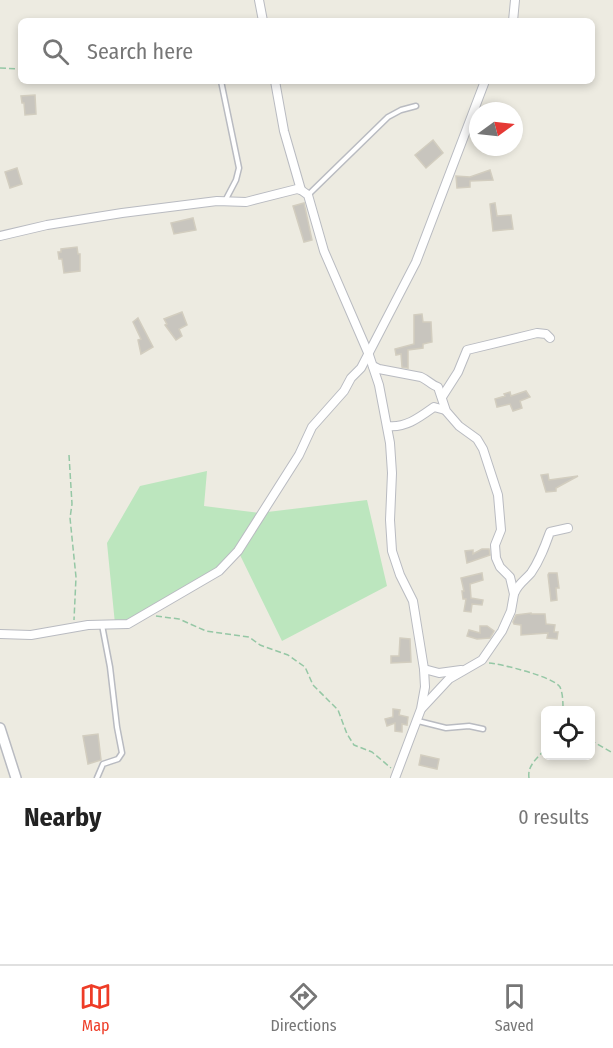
<!DOCTYPE html>
<style>
body{margin:0;font-family:"Fira Sans Condensed",sans-serif;background:#f2f2f2;color:#222}
.controls{position:absolute;right:18px;bottom:18px;display:grid;overflow:hidden;border-radius:9px;box-shadow:0 3px 9px #0003}
.controls button{width:54px;height:54px;display:grid;place-items:center;padding:0;border:0;border-bottom:2px solid #e0e0e0;background:#fff;color:#222;font:30px sans-serif}
.compass{position:absolute;left:469px;top:102px;width:54px;height:54px;border-radius:50%;background:#fff;box-shadow:0 3px 9px #0003;rotate:75deg}
.list{margin:0;padding:0;list-style:none}
h2{display:flex;justify-content:space-between;align-items:center;height:78px;margin:0;padding:0 24px;font-size:26px}
h2 small{font-size:20px;font-weight:400;color:#767676}
.icon{flex:none;width:33px;height:33px;fill:none;stroke:currentColor;stroke-width:2;stroke-linecap:round;stroke-linejoin:round}
.map{position:relative;flex:none;width:613px;height:778px;overflow:hidden}
.search{position:absolute;background:#fff;box-shadow:0 3px 9px #0003;left:18px;right:18px;top:18px;height:66px;display:flex;align-items:center;gap:15px;box-sizing:border-box;padding:0 21px;border-radius:9px;color:#767676;font-size:22px}
.sheet{height:186px;background:#fff}
nav{display:flex;justify-content:space-around;align-items:center;box-sizing:border-box;height:84px;border-top:2px solid #e0e0e0;background:#fff;font-size:16px;color:#767676}
nav a{display:grid;justify-items:center;gap:3px}
nav .on{color:#ee3c27}
.map>svg:first-child{display:block}
.green{fill:#bce6be}
.building{fill:#c8c5be;stroke:#d2cdbf;stroke-width:1.5}
.lines{fill:none;stroke-linecap:round;stroke-linejoin:round}
.service-casing{stroke:#b9bbc1;stroke-width:7}
.minor-casing{stroke:#b9bbc1;stroke-width:10}
.tertiary-casing{stroke:#b9bbc1;stroke-width:12}
.path{stroke:#95c7a5;stroke-width:1.5;stroke-dasharray:6 3;stroke-linecap:butt}
.service{stroke:#fff;stroke-width:4}
.minor{stroke:#fff;stroke-width:8}
.tertiary{stroke:#fff;stroke-width:9}
</style>
<div class="map">
<svg width="613" height="778" viewBox="0 0 613 778">
<rect width="100%" height="100%" fill="#edebe1"/>
<path class="green" d="M207,471L204,506L259,513L367,500L387,586L282,641L240,555L157,610L115,624L107,543L140,486Z"/>
<g class="building">
<path d="M35,95L36,114L25,115L24,103H22L21,96Z"/>
<path d="M433,140L443,153L426,168L415,155Z"/>
<path d="M17,168L22,184L10,188L5,172Z"/>
<path d="M490,170L493,180L470,181V187L457,188L456,176L470,177Z"/>
<path d="M304,203L312,240L304,242L293,206Z"/>
<path d="M495,203L497,216L511,215L513,229L493,231L490,204Z"/>
<path d="M193,218L196,230L174,234L171,223Z"/>
<path d="M77,247L78,254H80V271L64,273L62,259H59L58,252H61V249Z"/>
<path d="M182,312L187,325L179,329L182,336L176,340L165,325L167,324L164,319Z"/>
<path d="M422,314L423,322H431L432,342L423,344V348L408,350V368L402,367L401,354L396,355L395,349L414,344V315Z"/>
<path d="M138,318L153,347L141,354L138,340L141,339L133,322Z"/>
<path d="M526,391L530,397L520,401L522,408L513,411L510,404L497,407L495,399L505,396L504,394L510,392L511,396Z"/>
<path d="M548,474L549,480L578,476L556,488V491L546,492L541,475Z"/>
<path d="M482,549H489L490,555L467,563L465,551L473,550V554Z"/>
<path d="M482,573L483,580L470,584L471,598L483,600L482,605L472,604L471,612L464,611L466,599H463L462,591H464L461,578Z"/>
<path d="M549,573H557L559,588H556L557,600L551,601L548,575Z"/>
<path d="M531,613V614H545L546,624L555,625L554,632H558L557,639L547,638L548,633L521,635V625L514,624L513,622L516,615Z"/>
<path d="M480,626H487L494,631L490,638L477,639L467,636L469,630L480,633Z"/>
<path d="M400,638L410,639L411,662L391,663V656H399Z"/>
<path d="M393,709L400,710L399,715L408,717L407,725L402,724V732L395,731V723L387,726L385,719L393,717Z"/>
<path d="M98,734L101,760L88,764L83,736Z"/>
<path d="M421,755L439,759L437,769L419,765Z"/>
</g>
<g class="lines">
<g class="service-casing">
<g id="service">
<path d="M221,81L239,168L236,180L225,201"/>
<path d="M308,195L388,117L401,110L416,106"/>
<path d="M418,721L446,728L469,726L483,729"/>
<path d="M97,778L103,764L118,759L122,753L117,727L110,667L102,625"/>
</g>
</g>
<g class="minor-casing">
<g id="minor">
<path d="M259,0L263,21"/>
<path d="M513,21L515,0"/>
<path d="M275,81L284,131L301,190"/>
<path d="M0,236L47,225L122,213L217,201L246,202L297,189L301,190L308,195L324,251L369,355L379,385L390,443L392,473L390,520L392,551L400,575L413,601L424,669L425,687L421,709L395,778"/>
<path d="M373,366L379,369L421,377C428,380 431,385 438,387L446,411L459,426L477,439L483,449L498,495L501,530L495,545L496,558L500,567L510,577L514,594L511,611L502,631L482,660L449,679L422,708"/>
<path d="M442,397L458,372L467,350L537,333L546,334L550,338"/>
<path d="M388,426C406,428 420,417 434,407L445,410"/>
<path d="M515,592C518,584 525,580 531,573C540,560 545,546 550,532L568,528"/>
<path d="M0,634L31,635L88,625L128,624L219,571L238,551L299,455L312,427L344,391L351,378L361,368L416,262L485,81"/>
<path d="M424,669L439,673L461,670"/>
</g>
</g>
<g class="tertiary-casing">
<path id="tertiary" d="M0,728L16,778"/>
</g>
<g class="path">
<path d="M0,68L21,69"/>
<path d="M69,455L72,504L70,518L76,577L74,620"/>
<path d="M156,616L179,619L206,631L249,637L260,645L288,655L305,667L313,685L338,710L347,734L354,745L372,752L391,768"/>
<path d="M489,663C502,664 554,677 560,687C563,694 563,703 563,710"/>
<path d="M590,740L613,753"/>
<path d="M529,778C527,765 538,758 546,748"/>
</g>
<use href="#service" class="service"/>
<use href="#minor" class="minor"/>
<use href="#tertiary" class="tertiary"/>
</g>
</svg>
<div class="controls">
<button><svg class="icon" aria-label="locate" viewBox="0 0 24 24"><circle cx="12" cy="12" r="6"/><path d="M12 2v4M12 18v4M2 12h4M18 12h4"/></svg></button>
</div>
<svg class="compass" viewBox="-18 -18 36 36"><path d="M0-13l5 13h-10z" fill="#e53935"/><path d="M0 13l5-13h-10z" fill="#767676"/></svg>
<div class="search"><svg class="icon" aria-label="search" viewBox="0 0 24 24"><circle cx="10" cy="10" r="6"/><path d="M15 15l6 6"/></svg>Search here</div>
</div>
<section class="sheet">
<h2>Nearby<small>0 results</small></h2>
<ul class="list">
</ul>
</section>
<nav>
<a class="on"><svg class="icon" aria-label="map" viewBox="0 0 24 24"><path d="M3 6l6-2 6 2 6-2v14l-6 2-6-2-6 2zM9 4v14M15 6v14"/></svg>Map</a>
<a><svg class="icon" aria-label="directions" viewBox="0 0 24 24"><path d="M12 3l9 9-9 9-9-9zM9 14v-3h6M13 9l2 2-2 2"/></svg>Directions</a>
<a><svg class="icon" aria-label="saved" viewBox="0 0 24 24"><path d="M7 4h10v16l-5-4-5 4z"/></svg>Saved</a>
</nav>
